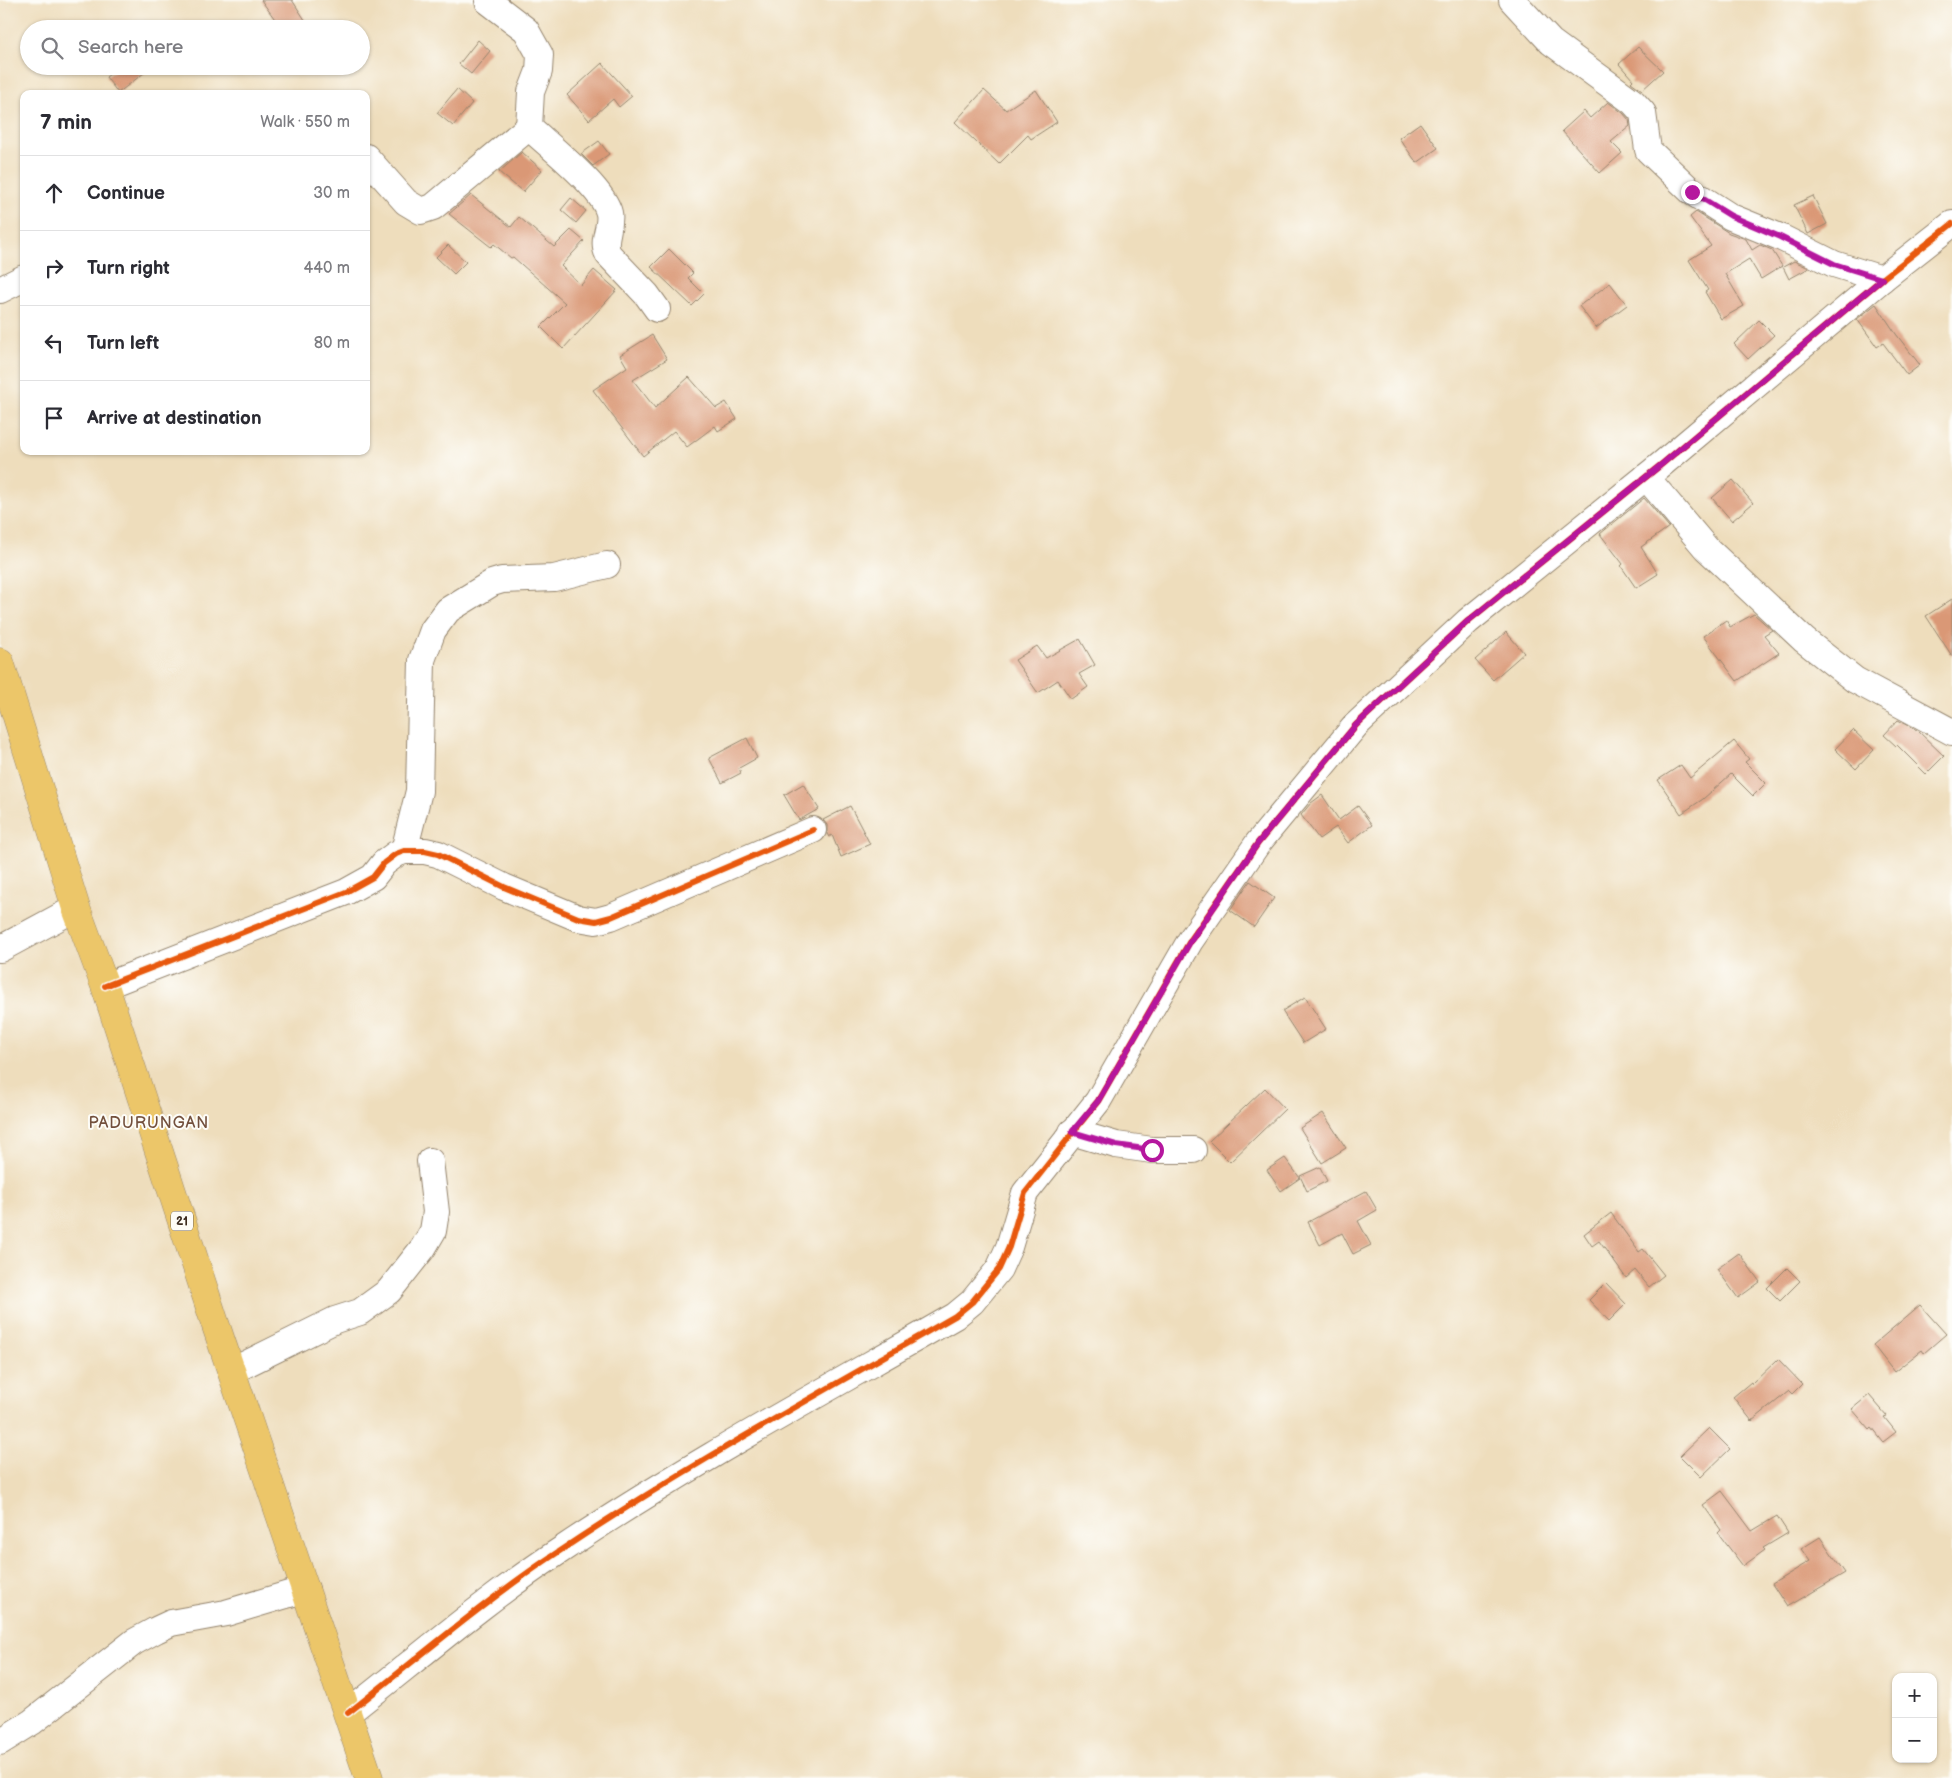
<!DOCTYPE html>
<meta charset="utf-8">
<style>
body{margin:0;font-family:"Balsamiq Sans",sans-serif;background:#f7f7f7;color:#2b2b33}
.controls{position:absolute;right:15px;bottom:15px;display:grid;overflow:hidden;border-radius:10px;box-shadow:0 1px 4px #0004}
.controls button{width:45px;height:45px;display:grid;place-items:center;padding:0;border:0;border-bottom:1px solid #e1e1e2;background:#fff;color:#2b2b33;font:25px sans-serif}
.stop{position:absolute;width:15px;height:15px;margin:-11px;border:4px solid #b5179e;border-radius:50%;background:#fff}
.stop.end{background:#b5179e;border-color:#fff;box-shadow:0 1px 5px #0008}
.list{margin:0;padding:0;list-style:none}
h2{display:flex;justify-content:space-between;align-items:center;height:65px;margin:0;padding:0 20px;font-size:21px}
h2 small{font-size:16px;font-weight:400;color:#7c7c81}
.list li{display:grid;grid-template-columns:32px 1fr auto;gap:15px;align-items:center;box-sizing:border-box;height:75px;padding:0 20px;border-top:1px solid #e1e1e2}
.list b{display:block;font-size:19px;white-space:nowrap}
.list em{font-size:16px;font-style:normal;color:#7c7c81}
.icon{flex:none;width:28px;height:28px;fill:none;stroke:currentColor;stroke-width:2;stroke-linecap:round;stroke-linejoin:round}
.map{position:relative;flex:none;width:1952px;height:1778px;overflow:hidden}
.search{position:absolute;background:#fff;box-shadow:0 1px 4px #0004;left:20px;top:20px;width:350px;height:55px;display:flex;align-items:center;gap:12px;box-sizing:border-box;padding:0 18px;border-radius:28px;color:#7c7c81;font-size:19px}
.panel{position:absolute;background:#fff;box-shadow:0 1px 4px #0004;left:20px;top:90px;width:350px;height:365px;border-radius:10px}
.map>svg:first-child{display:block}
.building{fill:#da9876}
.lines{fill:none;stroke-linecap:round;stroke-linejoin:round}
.minor-casing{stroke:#94846d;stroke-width:28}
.highway-casing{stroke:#94846d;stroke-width:29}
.minor{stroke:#fff;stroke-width:26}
.highway{stroke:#ecc669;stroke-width:28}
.cycleway-casing{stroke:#fdfcf7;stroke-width:9}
.cycleway{stroke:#e8590c;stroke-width:6}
.route{stroke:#b5179e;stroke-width:6}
.labels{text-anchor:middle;stroke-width:4;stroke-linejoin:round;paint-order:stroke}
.shield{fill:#fdfcf7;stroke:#75695f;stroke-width:1}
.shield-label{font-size:12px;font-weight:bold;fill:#3b2a1e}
.quarter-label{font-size:16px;letter-spacing:1px;fill:#73503d;stroke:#fdfcf7}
</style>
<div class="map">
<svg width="1952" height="1778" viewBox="0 0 1952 1778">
<rect width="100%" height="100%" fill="#fdfcf7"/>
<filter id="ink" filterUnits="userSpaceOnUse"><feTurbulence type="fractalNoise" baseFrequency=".02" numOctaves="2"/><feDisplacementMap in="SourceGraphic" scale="10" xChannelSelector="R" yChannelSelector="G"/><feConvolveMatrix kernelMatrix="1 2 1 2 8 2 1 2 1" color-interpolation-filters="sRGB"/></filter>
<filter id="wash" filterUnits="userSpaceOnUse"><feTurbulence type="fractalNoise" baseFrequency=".0096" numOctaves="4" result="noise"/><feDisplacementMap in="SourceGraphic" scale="20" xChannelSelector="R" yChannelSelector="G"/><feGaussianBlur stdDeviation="1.12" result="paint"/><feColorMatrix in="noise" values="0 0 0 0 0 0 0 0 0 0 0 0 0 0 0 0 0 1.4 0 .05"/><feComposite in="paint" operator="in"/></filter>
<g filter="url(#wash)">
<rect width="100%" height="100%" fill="#eeddbc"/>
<g id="blocks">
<g class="building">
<path d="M261,0H292L311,29H282Z"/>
<path d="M478,40L490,51L471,74L459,64Z"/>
<path d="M1638,47L1663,71L1642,90L1631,82L1633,80L1619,64Z"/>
<path d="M602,63L632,96L619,107L613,99L589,120L567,95Z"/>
<path d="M121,66H153L118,93L106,77Z"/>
<path d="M457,89L472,103L453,126L437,113Z"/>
<path d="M984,90L1006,110L1036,90L1057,122L1031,139L1028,135L999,164L955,122Z"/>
<path d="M1608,102L1623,113L1629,120L1630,126L1611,142L1622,153L1600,173L1562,131L1584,111L1590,118Z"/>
<path d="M1420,123L1438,148L1417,163L1399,138Z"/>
<path d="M599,141L609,154L593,166L581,154Z"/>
<path d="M522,152L542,170L523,192L499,172Z"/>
<path d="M471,195L511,227L519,217L554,247L571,230L584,241L561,266L581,285L594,270L617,290L563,349L541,327L565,303L513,257L511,258L494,244L491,247L449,214Z"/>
<path d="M1813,196L1827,224L1808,234L1794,205Z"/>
<path d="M571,198L586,211L576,223L561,210Z"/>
<path d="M1696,212L1729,233L1746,239L1752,250L1760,245L1772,250L1782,266L1761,279L1749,259L1725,274L1744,306L1721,319L1705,292L1708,290L1689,260L1711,246L1690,217Z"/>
<path d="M448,245L466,262L454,274L436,257Z"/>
<path d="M669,249L693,273L688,278L704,294L692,306L651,267Z"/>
<path d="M1794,261L1809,268L1789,279L1783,267Z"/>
<path d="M1610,283L1627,305L1596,328L1579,306Z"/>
<path d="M1876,304L1896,334L1920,365L1907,375L1883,343L1877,347L1857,319Z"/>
<path d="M1759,320L1774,335L1748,359L1734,344Z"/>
<path d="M652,335L667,359L633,380L655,408L689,377L716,408L726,402L737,419L718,431L715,426L687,447L674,431L643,456L593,390L627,367L620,355Z"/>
<path d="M1733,480L1753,503L1732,521L1712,498Z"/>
<path d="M1644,498L1669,527L1641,547L1658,574L1636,588L1621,566L1623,564L1600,534Z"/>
<path d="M1952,599V656L1926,616Z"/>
<path d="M1754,614L1772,630L1764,635L1779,653L1737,681L1703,636L1726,620L1730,627Z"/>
<path d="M1506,632L1524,653L1493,680L1475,660Z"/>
<path d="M1080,639L1095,665L1079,674L1088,687L1071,699L1058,680L1038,693L1015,660L1037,646L1046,658Z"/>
<path d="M1898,720L1917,730L1944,756L1926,774L1897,745L1896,746L1884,735Z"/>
<path d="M1853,730L1874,750L1856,769L1835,749Z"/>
<path d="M747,738L757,758L739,768L741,773L722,783L709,758Z"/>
<path d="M1734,741L1749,759L1745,762L1766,783L1753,796L1731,774L1703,799L1681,814L1658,780L1681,765L1690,778Z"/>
<path d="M803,784L819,809L799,820L784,795Z"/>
<path d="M1322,795L1339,820L1358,806L1372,825L1348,843L1336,827L1319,839L1301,815L1311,803Z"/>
<path d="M850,806L870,844L841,857L832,835L829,837L827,834V825L823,820Z"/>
<path d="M1250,881L1274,898L1254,927L1230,910Z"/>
<path d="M1305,997L1326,1029L1303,1043L1282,1011Z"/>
<path d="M1265,1088L1285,1109L1230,1162L1209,1141Z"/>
<path d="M1323,1113L1346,1148L1322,1163L1300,1128Z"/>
<path d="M1285,1158L1300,1178L1281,1191L1267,1170Z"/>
<path d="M1320,1167L1327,1181L1307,1191L1300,1176Z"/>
<path d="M1366,1191L1377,1210L1358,1221L1371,1245L1353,1254L1342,1233L1320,1245L1308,1222Z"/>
<path d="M1611,1213L1639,1252L1643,1249L1664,1275L1649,1287L1635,1270L1626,1278L1599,1241L1592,1246L1584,1234Z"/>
<path d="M1739,1253L1760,1282L1738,1298L1717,1269Z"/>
<path d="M1787,1268L1800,1281L1780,1301L1767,1288Z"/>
<path d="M1606,1283L1626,1304L1609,1321L1589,1300Z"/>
<path d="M1920,1305L1946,1334L1924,1353L1922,1350L1894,1372L1873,1345Z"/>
<path d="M1778,1359L1802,1384L1792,1394L1789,1391L1752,1421L1733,1397L1751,1382L1752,1384Z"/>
<path d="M1869,1395L1887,1416L1884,1417L1896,1432L1883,1442L1872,1428L1870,1430L1852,1409Z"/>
<path d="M1709,1428L1730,1449L1701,1477L1680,1456Z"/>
<path d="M1722,1491L1752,1531L1777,1516L1788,1533L1763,1548L1765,1550L1743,1566L1718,1533L1721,1530L1703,1505Z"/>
<path d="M1820,1537L1845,1573L1787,1607L1772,1584L1810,1561L1801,1549Z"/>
</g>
</g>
</g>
<g filter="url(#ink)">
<use href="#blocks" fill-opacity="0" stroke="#94846d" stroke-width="1"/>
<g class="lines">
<g class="minor-casing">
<g id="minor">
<path d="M1512,0L1551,42L1633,102L1643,113L1648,150L1692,192L1731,217L1780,237L1834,264L1882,279"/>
<path d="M488,1L526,30L540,55L539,71L531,92L529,127C549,146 603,188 609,213C612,227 601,240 608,254L647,295L657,309"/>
<path d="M366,157L406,202L421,211L433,207L529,127"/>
<path d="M0,290L24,278"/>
<path d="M1646,477L1706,548L1804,640L1855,680L1952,732"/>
<path d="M404,851L419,791L422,660L433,630L448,610L492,583L502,580L554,578L607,565"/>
<path d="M0,949L76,908"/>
<path d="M105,986L346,892L373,877L384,863L396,854L404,851H425L438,854L504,887L578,918L596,921L611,917L813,830"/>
<path d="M1072,1132L1116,1145L1152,1150H1193"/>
<path d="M232,1371L335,1320L360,1312L389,1291L423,1248L433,1231L436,1212L430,1161"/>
<path d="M348,1713C417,1659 484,1601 558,1552C686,1466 821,1393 955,1316L972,1302L999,1269L1009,1247L1025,1193L1098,1101L1190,941L1258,843L1356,725L1468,621L1662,464L1882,279L1952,224"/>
<path d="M0,1742L32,1722L134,1642L156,1630L171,1623L226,1613L306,1589"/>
</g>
</g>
<g class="highway-casing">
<path id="highway" d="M0,662L76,908L105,986L214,1320L369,1778"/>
</g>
<use href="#minor" class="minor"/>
<use href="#highway" class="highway"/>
<g class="cycleway-casing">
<g id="cycleway">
<path d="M105,986L346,892L373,877L384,863L396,854L404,851H425L438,854L504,887L578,918L596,921L611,917L813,830"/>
<path d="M348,1713C417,1659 484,1601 558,1552C686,1466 821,1393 955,1316L972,1302L999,1269L1009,1247L1025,1193L1098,1101L1190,941L1258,843L1356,725L1468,621L1662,464L1882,279L1952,224"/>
</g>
</g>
<use href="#cycleway" class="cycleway"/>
</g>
</g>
<g class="lines" filter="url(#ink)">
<path class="route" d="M1152,1150L1116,1145L1072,1132L1098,1101L1190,942L1258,843L1356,725L1468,621L1662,464L1882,279L1834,264L1780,237L1731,216L1692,192"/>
</g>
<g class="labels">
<rect class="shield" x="171" y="1211.5" width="22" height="19" rx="4"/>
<g class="shield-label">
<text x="182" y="1225">21</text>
</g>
<g class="quarter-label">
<text x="149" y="1128">PADURUNGAN</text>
</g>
</g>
</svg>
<div class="controls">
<button>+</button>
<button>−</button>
</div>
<div class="stop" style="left:1152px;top:1150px"></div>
<div class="stop end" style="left:1692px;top:192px"></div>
<div class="search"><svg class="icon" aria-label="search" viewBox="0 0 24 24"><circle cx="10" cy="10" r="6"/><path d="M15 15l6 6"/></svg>Search here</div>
<section class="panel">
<h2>7 min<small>Walk · 550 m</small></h2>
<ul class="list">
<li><svg class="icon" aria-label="ahead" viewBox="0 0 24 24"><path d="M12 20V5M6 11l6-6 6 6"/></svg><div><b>Continue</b></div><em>30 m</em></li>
<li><svg class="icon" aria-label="right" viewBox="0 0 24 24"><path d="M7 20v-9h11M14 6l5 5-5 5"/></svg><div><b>Turn right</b></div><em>440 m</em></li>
<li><svg class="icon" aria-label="left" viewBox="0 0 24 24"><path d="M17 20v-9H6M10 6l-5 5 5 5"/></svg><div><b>Turn left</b></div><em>80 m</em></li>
<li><svg class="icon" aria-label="arrive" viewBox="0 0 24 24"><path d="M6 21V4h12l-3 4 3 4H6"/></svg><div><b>Arrive at destination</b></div></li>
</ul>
</section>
</div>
